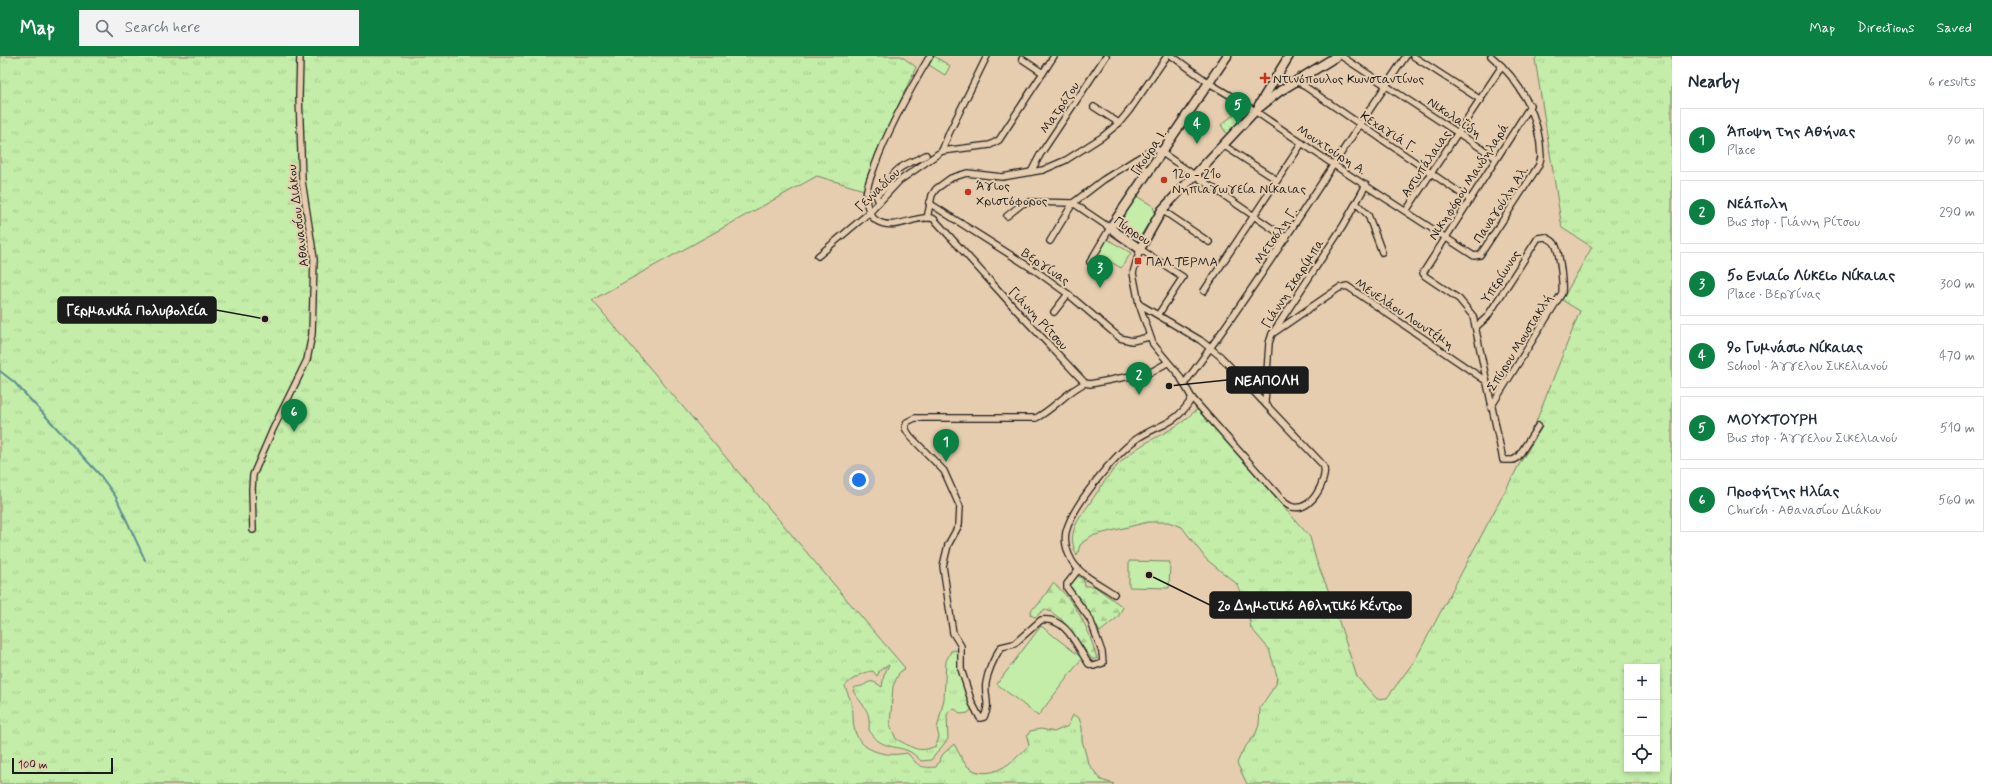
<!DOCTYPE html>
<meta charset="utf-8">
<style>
body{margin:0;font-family:Mynerve,sans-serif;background:#f2f2f3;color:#1f2937}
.controls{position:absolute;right:12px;bottom:12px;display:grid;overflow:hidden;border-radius:0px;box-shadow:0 2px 6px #0003}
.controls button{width:36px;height:36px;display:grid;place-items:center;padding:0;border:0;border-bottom:1px solid #e0e1e3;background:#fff;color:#1f2937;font:20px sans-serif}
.scale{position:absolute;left:12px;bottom:10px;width:101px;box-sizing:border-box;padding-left:4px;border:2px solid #1c1c1c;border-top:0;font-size:11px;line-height:14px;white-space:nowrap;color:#1c1c1c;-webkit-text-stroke:3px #e7cdaf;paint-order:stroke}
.you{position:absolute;left:859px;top:424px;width:14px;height:14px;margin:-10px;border:3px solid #fff;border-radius:50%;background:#1a73e8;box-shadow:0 0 0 6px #1a73e833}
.badge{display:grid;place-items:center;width:26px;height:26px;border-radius:50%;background:#0b8043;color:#fff;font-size:13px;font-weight:700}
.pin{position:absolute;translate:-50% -33px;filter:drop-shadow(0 1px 2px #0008)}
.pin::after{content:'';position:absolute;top:21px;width:14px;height:12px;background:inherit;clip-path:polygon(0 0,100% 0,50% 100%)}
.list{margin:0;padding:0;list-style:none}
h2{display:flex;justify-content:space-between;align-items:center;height:52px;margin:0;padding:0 16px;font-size:17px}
h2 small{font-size:13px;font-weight:400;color:#747a83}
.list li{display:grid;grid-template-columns:26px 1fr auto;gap:12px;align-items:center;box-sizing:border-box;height:64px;margin:0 8px 8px;padding:0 8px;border:1px solid #e0e1e3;border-radius:0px}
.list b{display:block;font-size:15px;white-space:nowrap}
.list p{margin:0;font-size:13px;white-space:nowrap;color:#747a83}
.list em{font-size:13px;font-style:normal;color:#747a83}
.icon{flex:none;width:22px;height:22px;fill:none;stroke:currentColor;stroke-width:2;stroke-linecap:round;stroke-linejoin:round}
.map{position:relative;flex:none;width:1672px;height:728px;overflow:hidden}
header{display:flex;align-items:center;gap:24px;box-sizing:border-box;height:56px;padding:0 20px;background:#0b8043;color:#fff}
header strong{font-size:19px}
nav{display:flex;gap:22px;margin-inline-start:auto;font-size:14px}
.search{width:280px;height:36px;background:#f2f2f3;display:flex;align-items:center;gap:10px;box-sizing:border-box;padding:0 14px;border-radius:0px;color:#747a83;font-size:15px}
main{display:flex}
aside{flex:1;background:#fff}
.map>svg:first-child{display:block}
.grass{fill:url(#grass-tufts);stroke:#708462;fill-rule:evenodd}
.forest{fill:url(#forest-firs);stroke:#708462}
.park{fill:url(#park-dots);stroke:#708462}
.pitch{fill:#c4eda9;stroke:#708462}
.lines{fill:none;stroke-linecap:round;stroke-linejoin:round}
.stream{stroke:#5d8f91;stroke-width:2}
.street-casing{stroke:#1c1c1c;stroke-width:8}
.secondary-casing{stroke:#1c1c1c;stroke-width:11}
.street{stroke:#e7cdaf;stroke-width:5.5}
.secondary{stroke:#e7cdaf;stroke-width:8}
.poi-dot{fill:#c8321e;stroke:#e7cdaf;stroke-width:1.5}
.labels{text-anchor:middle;stroke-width:4;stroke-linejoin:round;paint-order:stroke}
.poi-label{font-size:13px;fill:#1c1c1c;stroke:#e7cdaf;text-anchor:start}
.street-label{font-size:13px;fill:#1c1c1c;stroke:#e7cdaf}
.leader{fill:none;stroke:#1c1c1c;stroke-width:1.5}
.callout-dot{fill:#1c1c1c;stroke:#e7cdaf;stroke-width:1.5}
.callout{fill:#1c1c1c;stroke:#1c1c1c;stroke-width:1.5}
.callout-label{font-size:14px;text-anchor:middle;font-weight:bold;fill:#fff}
</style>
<header>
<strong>Map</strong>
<div class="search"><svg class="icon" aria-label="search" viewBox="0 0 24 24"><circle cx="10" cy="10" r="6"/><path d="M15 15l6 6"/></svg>Search here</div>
<nav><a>Map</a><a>Directions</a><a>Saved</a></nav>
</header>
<main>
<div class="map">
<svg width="1672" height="728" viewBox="0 0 1672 728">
<defs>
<pattern id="grass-tufts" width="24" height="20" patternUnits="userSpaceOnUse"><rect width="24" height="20" fill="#c4eda9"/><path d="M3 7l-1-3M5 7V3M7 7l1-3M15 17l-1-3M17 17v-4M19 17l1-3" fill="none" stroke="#a8cb91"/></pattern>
<pattern id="forest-firs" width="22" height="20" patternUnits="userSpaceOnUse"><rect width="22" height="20" fill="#c4eda9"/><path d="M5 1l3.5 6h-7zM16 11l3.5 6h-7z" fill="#a8cb91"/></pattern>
<pattern id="park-dots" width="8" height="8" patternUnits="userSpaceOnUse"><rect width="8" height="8" fill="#c4eda9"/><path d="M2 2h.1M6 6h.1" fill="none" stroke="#a8cb91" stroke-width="1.8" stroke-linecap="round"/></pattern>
</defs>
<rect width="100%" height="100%" fill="#e7cdaf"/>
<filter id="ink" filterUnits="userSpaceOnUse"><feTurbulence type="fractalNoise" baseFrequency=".025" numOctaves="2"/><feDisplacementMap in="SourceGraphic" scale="8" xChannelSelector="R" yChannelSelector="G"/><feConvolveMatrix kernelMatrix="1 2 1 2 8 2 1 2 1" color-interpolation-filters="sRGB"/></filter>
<g filter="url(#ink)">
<g class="grass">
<path d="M0,0H901L916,11L876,97L864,134L817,120L592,244L905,612L899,617L893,630L890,669L896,683C913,691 917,698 936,690L939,681L937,673L944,643L946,605L951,595L955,594L958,595L973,651L968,657L961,658L955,653L949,655L947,659L948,683L931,704L921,705C906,688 896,695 880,686C876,684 872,678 869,674C871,653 863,651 853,635L855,631C870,631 866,619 882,631L884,619L889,609L881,613L877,620L873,615C865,615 850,624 845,630C847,637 851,643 852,650C854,659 852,667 855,675C861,697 889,701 907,697C918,708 918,713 936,711L943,698L954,688C958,695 962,704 967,710C989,728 1014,706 1029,689L1027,681L1030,675L1041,673L1054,676L1068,670L1073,659L1079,662L1082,672V684L1088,707L1101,724L1114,728H0Z"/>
<path d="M934,0L950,10L945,19L929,9Z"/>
<path d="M1538,0H1672V728H1247L1237,707L1243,694L1256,677L1259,669L1260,652L1276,628L1277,620L1269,593L1251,572L1248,557L1237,528L1206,503L1182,471L1168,466H1148L1091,480L1080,489L1077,500C1066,477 1077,466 1090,447C1100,432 1109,417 1123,404C1141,386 1165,379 1185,364C1189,361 1192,357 1196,354L1200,355L1310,481L1316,504L1331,541L1357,621L1377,643L1387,642L1415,604L1520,407L1542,371L1536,366L1580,255L1562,244L1592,191L1562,172L1535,3ZM1627,611H1657V713H1627Z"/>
</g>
<g class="forest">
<path d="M1078,520L1084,524L1085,530H1094L1123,551L1118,561L1100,576L1090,559L1069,531Z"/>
<path d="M1053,527C1077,547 1089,573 1097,603H1092C1077,585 1068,563 1045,553L1035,561L1030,559L1032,553L1038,549Z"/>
</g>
<path class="park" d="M1239,54L1243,61L1227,78L1221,69Z"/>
<g class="pitch">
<path d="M1136,140L1153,150L1155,157L1135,189L1114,173Z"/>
<path d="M1107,183L1131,197L1121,212L1098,198Z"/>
<path d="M1129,505L1170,506L1169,532L1129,531Z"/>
<path d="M1041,570L1082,602L1038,660L997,628Z"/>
</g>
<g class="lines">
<path class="stream" d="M0,315L14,326L100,419L116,441L145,504"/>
<g class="street-casing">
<g id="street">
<path d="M930,0C909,35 888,73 874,112C871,121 866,131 866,141C866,149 870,161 877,165C895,176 918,157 934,163L1019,257L1085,327L1090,328L1151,316L1167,307"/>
<path d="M1172,0L1209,27L1246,49L1334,109L1474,200L1480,199L1539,109L1541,101C1540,61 1521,25 1491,0"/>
<path d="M1341,0L1496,102"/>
<path d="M1413,0L1481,44"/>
<path d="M1022,3L1043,17"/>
<path d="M1297,25L1469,143"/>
<path d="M1531,49L1423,217L1425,220L1459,243L1473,260L1503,404H1513L1518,401L1538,370"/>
<path d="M1094,51L1119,67"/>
<path d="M1223,89L1277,124"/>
<path d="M942,95L949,77L987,0"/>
<path d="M1135,104L1155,92L1286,182"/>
<path d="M1031,116L1040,99L1106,0"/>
<path d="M879,146L876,139L890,128C892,110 912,107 926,99"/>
<path d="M929,147L1039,217L1068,238L1120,282L1132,285L1149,281"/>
<path d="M1356,147L1368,159L1382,196"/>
<path d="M1162,154L1209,186"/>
<path d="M1406,155L1502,10"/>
<path d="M1007,160L1022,148L1029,146L1073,147L1110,172L1090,206"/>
<path d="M927,162L932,139L936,133L951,122L967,117L1002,121L1043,114L1066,104L1102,81L1119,67L1129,55L1167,0"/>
<path d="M1050,185L1073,147L1103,124L1135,104L1149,116"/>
<path d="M818,200L870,156L899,125L942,95L990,89L999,84L1054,0"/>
<path d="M1204,235L1302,87"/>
<path d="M1139,248L1200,284L1220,300L1323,409C1330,420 1309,466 1285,447L1192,342L1179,319L1153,288L1139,248L1133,217L1140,193L1183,221L1158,259"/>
<path d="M1054,256L1068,238"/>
<path d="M1476,271L1487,261L1538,182L1545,181C1549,183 1553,184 1555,188C1560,197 1563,228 1562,237L1491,351"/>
<path d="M1272,278L1339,232L1347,230L1486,325"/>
<path d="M1184,328C1263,222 1331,109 1406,0"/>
<path d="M1265,346L1269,287L1272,278L1343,170L1366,129"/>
<path d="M253,474L252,433L253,419L273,373L307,304L312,278L314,203L302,125L299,39L300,0"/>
<path d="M1078,514L1067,528V532L1090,563L1102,596L1103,607L1094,610L1089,608C1077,592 1067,560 1041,564L1014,588L1001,591C994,602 988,614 986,627C984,639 991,649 984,661L980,662L972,647L961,613V590L953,577L943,510L948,489L959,469L960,451L944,415L910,380L905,372L907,366L915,362H1036C1054,353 1066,336 1085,327"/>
<path d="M1114,538C1100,528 1081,520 1072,505C1067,497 1064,485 1066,476C1072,450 1114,400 1135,384C1159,367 1175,371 1192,342"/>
</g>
</g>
<g class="secondary-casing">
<g id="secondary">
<path d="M1227,0L1110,172L1140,193L1162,154L1255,55L1280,35L1337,0"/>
<path d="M1259,49L1289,0"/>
</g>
</g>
<use href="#street" class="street"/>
<use href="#secondary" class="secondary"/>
</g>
</g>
<g class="poi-dot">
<path d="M1263 16h4v4h4v4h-4v4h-4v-4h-4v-4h4z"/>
<circle cx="1164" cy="124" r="4"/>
<circle cx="968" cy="136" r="4"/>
<rect x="1134" y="201" width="8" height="8" rx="2"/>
</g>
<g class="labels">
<g class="poi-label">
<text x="1273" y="27">Ντινόπουλος Κωνσταντίνος</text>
<text x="1172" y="122">12ο - 21ο<tspan x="1172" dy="15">Νηπιαγωγεία Νίκαιας</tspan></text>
<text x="976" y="134">Άγιος<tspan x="976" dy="15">Χριστόφορος</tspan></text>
<text x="1146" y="210">ΠΑΛ.ΤΕΡΜΑ</text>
</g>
<g class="street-label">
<text transform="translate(1059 51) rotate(-56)" y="5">Ματρόζου</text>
<text transform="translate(1455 61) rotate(34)" y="5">Νικολαΐδη</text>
<text transform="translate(1389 75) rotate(33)" y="5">Κεχαγιά Γ.</text>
<text transform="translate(1332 93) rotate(33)" y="5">Μουχτούρη Α.</text>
<text transform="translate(1148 96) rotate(-56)" y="5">Γκούρα Ι.</text>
<text transform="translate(1425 107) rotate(-56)" y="5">Αστυπάλαιας</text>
<text transform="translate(1468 125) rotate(-57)" y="5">Νικηφόρου Μανδηλαρά</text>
<text transform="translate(877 133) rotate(-44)" y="5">Γενναδίου</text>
<text transform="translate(1500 148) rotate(-57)" y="5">Παναγούλη Αλ.</text>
<text transform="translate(297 160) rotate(-97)" y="5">Αθανασίου Διάκου</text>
<text transform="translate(1133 174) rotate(34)" y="5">Πύρρου</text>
<text transform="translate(1275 179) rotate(-56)" y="5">Μετσόλη Γ.</text>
<text transform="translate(1046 210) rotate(34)" y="5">Βεργίνας</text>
<text transform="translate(1500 220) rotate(-57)" y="5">Υπερίωνος</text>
<text transform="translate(1292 227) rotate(-57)" y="5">Γιάννη Σκαρίμπα</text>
<text transform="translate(1405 257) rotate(34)" y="5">Μενελάου Λουντέμη</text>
<text transform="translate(1039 262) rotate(47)" y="5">Γιάννη Ρίτσου</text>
<text transform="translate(1519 286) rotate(-58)" y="5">Σπύρου Μουστακλή</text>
</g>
</g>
<path class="leader" d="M265 263L216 254M1169 330L1227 324M1149 519L1210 549"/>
<g class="callout-dot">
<circle cx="265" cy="263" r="4"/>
<circle cx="1169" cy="330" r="4"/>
<circle cx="1149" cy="519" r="4"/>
</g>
<g class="callout">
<rect x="58" y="241" width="158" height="26" rx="4"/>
<rect x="1227" y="311" width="81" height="26" rx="4"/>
<rect x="1210" y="536" width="201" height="26" rx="4"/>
</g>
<g class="callout-label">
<text x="137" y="259">Γερμανικά Πολυβολεία</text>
<text x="1267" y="329">ΝΕΑΠΟΛΗ</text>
<text x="1310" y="554">2o Δημοτικό Αθλητικό Κέντρο</text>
</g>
</svg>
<div class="controls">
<button>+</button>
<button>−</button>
<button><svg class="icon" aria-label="locate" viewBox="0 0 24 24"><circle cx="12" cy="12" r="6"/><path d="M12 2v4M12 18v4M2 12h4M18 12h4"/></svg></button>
</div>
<div class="scale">100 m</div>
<div class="you"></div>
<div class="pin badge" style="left:946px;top:406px">1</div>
<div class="pin badge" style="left:1139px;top:339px">2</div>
<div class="pin badge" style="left:1100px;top:232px">3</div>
<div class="pin badge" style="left:1197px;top:88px">4</div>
<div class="pin badge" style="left:1238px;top:69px">5</div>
<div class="pin badge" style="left:294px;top:376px">6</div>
</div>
<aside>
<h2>Nearby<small>6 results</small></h2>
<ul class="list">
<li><span class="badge">1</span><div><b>Άποψη της Αθήνας</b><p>Place</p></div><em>90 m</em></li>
<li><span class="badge">2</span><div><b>Νεάπολη</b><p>Bus stop · Γιάννη Ρίτσου</p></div><em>290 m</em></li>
<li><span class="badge">3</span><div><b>5ο Ενιαίο Λύκειο Νίκαιας</b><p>Place · Βεργίνας</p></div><em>300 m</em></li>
<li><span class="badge">4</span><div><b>9ο Γυμνάσιο Νίκαιας</b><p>School · Άγγελου Σικελιανού</p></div><em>470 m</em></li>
<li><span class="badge">5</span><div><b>ΜΟΥΧΤΟΥΡΗ</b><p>Bus stop · Άγγελου Σικελιανού</p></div><em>510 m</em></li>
<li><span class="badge">6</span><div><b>Προφήτης Ηλίας</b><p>Church · Αθανασίου Διάκου</p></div><em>560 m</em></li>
</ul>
</aside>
</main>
